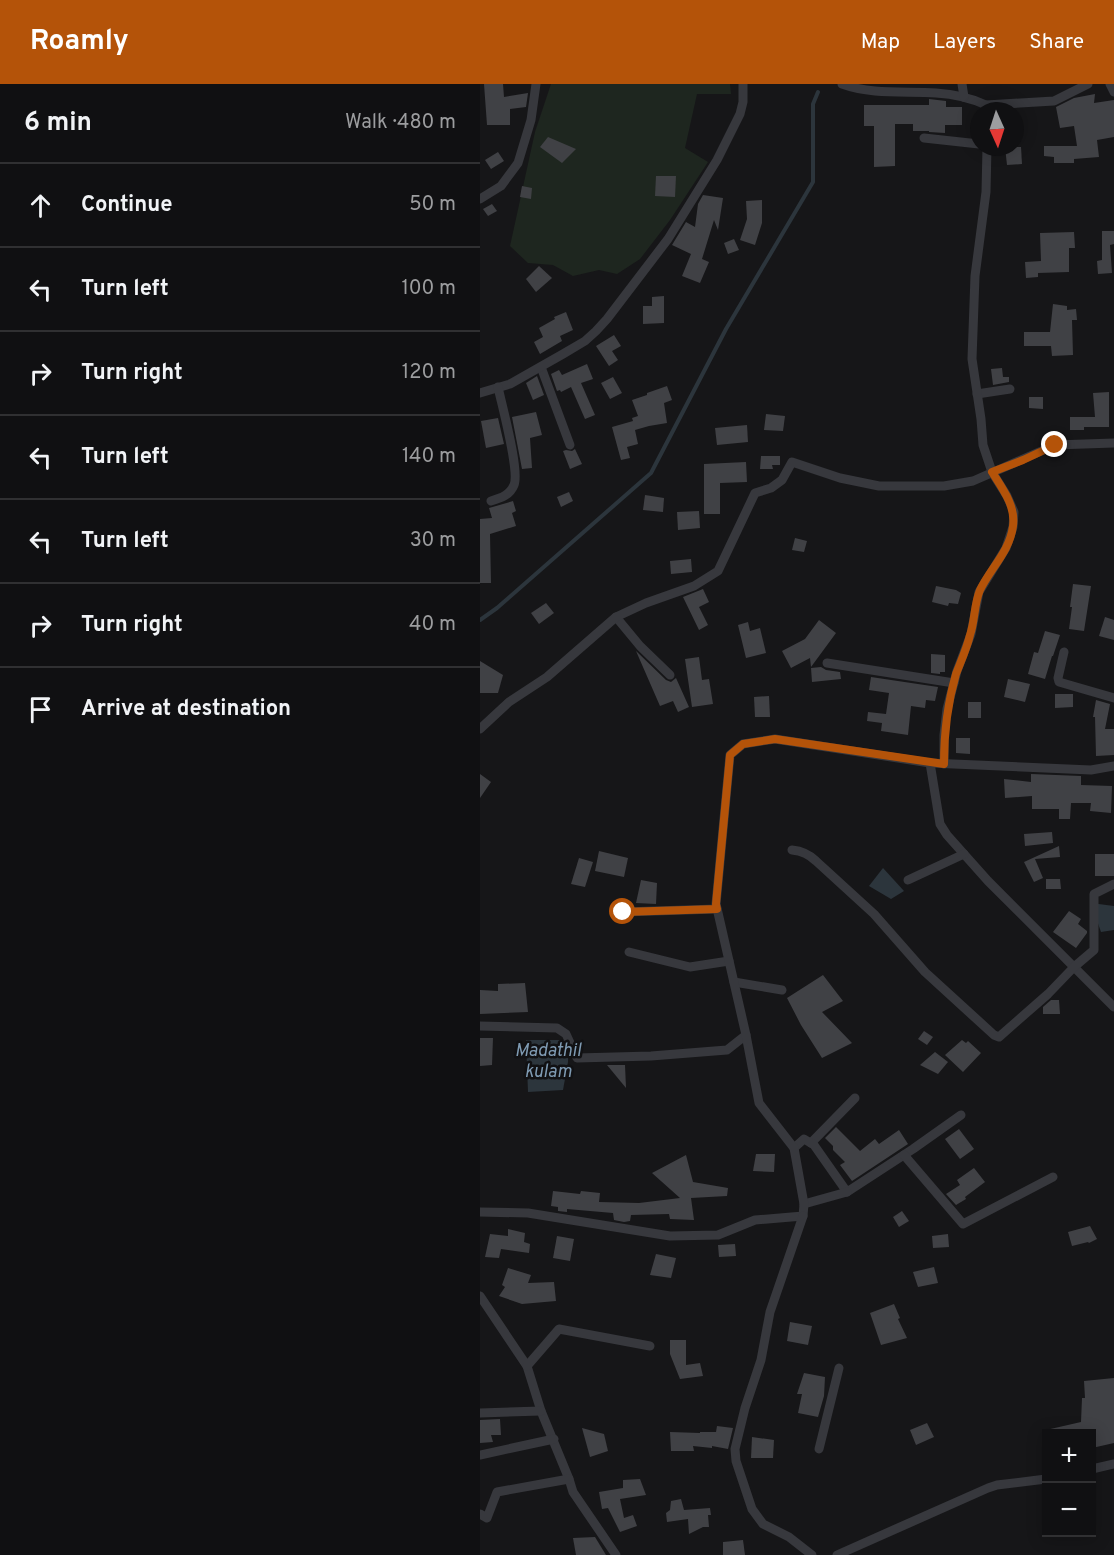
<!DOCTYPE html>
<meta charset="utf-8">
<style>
body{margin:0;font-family:Overpass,sans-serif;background:#1e1e20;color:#f1f3f6}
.controls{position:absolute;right:18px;bottom:18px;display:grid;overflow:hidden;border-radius:0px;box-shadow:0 3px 15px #0003}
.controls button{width:54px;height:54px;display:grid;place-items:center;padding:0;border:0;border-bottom:2px solid #303032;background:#101012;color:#f1f3f6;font:30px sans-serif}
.compass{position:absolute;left:490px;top:18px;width:54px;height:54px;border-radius:50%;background:#101012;box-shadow:0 3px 15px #0003;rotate:177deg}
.stop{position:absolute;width:18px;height:18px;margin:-14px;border:4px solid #b45309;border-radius:50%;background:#fff}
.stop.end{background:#b45309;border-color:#fff;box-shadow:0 2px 6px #0008}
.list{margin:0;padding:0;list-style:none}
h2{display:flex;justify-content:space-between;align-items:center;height:78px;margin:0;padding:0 24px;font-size:26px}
h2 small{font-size:20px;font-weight:400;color:#9c9d9f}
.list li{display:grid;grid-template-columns:39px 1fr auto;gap:18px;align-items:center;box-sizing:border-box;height:84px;padding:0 24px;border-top:2px solid #303032}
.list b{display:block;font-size:22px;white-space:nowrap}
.list em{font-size:20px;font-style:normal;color:#9c9d9f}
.icon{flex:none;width:33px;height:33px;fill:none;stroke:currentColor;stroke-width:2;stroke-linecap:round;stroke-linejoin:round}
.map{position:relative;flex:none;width:634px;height:1471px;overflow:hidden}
header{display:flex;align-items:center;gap:36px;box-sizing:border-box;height:84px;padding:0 30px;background:#b45309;color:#fff}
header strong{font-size:28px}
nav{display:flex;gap:33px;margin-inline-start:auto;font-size:21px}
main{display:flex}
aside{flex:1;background:#101012}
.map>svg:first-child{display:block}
.green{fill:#1e261f}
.water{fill:#2c353c}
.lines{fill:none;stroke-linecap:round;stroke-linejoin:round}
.stream{stroke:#2c353c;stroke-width:4}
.building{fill:#404145}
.street{stroke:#37383d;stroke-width:9}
.route{stroke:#b45309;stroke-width:8}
.labels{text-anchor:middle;stroke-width:5;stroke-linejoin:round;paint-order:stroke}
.water-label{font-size:18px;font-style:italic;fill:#7f9bb3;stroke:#111113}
</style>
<header>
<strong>Roamly</strong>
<nav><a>Map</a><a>Layers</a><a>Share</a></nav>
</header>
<main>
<aside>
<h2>6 min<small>Walk · 480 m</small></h2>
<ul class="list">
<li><svg class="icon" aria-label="ahead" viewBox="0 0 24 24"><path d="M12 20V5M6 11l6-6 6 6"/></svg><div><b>Continue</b></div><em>50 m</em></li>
<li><svg class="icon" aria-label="left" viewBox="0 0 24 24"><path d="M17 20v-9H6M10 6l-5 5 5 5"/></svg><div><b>Turn left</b></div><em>100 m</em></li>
<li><svg class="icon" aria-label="right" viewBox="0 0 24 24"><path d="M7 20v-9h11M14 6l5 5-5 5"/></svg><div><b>Turn right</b></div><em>120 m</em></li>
<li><svg class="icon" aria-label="left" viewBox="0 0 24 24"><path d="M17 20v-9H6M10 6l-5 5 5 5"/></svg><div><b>Turn left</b></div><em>140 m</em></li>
<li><svg class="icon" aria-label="left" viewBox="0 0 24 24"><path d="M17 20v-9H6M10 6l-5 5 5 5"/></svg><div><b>Turn left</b></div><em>30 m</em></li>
<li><svg class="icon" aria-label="right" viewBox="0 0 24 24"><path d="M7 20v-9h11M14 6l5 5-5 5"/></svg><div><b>Turn right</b></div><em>40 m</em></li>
<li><svg class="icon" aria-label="arrive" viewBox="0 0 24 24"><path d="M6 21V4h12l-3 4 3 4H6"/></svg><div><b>Arrive at destination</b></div></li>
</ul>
</aside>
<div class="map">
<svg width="634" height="1471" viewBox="0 0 634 1471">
<rect width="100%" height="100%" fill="#161618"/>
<path class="green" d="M71,0H250L251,10H217L205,64L228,78L190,136L160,175L137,190L119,186L93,192L73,181L48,179L30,162L55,48Z"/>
<g class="water">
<path d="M403,784L424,807L411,815L389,802Z"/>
<path d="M611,819L634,822V846L621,848Z"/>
<path d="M46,956H89L88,978L83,1006L48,1008Z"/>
</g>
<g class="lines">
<path class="stream" d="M0,536L17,524L171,389L246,245L333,98V20L338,8"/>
</g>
<g class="building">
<path d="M4,0H23L24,13L48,9L46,23L30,25V41H7Z"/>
<path d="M615,10L614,19L634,16V53L617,56L619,73L594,75V79H574V73L564,72V62H597L594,42L580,44L576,23L594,14Z"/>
<path d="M449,15L466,17V23H482V41H465V49L449,48V47H433V40H415V82L394,83V42H384V21H449Z"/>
<path d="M68,53L96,65L82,79L60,63Z"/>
<path d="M525,63H541L542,80L527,81Z"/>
<path d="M18,68L24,77L11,85L5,76Z"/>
<path d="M176,92H196L195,113L175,112Z"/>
<path d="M42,102L52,104L51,115L40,113Z"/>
<path d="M223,111L243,114L238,146L234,136L222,175L229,178L220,199L202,192L211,170L192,161L206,138L215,143L218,120Z"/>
<path d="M282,116V139L275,161L260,156L267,135L266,117Z"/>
<path d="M12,120L17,127L8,132L3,125Z"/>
<path d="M622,147H634V160L630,161L632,189L618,190L617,177L622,176Z"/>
<path d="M594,148L595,164H589V188L558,189V193L546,194L545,178L561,177L560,149Z"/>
<path d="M254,155L259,166L248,170L244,159Z"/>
<path d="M59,182L72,194L56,208L46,195Z"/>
<path d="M184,212V239L163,240V222H172V213Z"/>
<path d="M573,220L587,222V226L596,225L597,236H592L593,271L572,272L571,262H544V248H570Z"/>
<path d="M86,228L93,246L80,252L82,257L60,270L54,258L63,253L59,244L75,235L74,233Z"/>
<path d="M134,251L141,262L132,267L138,276L129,282L116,262Z"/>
<path d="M107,280L113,295L101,299L115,331L105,335L91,303L81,308L80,306L77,307L71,290L79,286L82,291Z"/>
<path d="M522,284L523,293H529V298L513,301L511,285Z"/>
<path d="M57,292L64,311L53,316L46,299Z"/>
<path d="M133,293L142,309L130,315L121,299Z"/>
<path d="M187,302L192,316L184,319L187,339L169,342L155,346L158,360L147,363L150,374L141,376L132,343L153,337L152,334L158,332L152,316L167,311V309Z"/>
<path d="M629,308V343H604V346H590V333H615L613,309Z"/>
<path d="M549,313H563V325L549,324Z"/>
<path d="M56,328L62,351L50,354L52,384L42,385L32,333Z"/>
<path d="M286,330L305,332L303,347L284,346Z"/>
<path d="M18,334L24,360L6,364L1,337Z"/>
<path d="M267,341L268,358L237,361L235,344Z"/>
<path d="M95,365L102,380L90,385L83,367L86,366L92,367Z"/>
<path d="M281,372H300V381H292L293,385H280Z"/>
<path d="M266,378L267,398L240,399V430H224V380Z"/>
<path d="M89,408L93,417L81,423L77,413Z"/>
<path d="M165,411L184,414L183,428L163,426Z"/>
<path d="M33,417L36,427L32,429L36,442L10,450L11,499H0V435L12,434L9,424Z"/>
<path d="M219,427L220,444L198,446L197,428Z"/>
<path d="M315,454L327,457L324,468L312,466Z"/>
<path d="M211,475L212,488L191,490L190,477Z"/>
<path d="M593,500L611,502L604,547L589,545L592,523H590Z"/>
<path d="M456,502L476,506L481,509L478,520L469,519L468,522L452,518Z"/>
<path d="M223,505L229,518L219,523L228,541L219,546L203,513Z"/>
<path d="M66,519L74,529L59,540L51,529Z"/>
<path d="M625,533L634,536V556L619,552Z"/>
<path d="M339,536L356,549L331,583L330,574L311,584L302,567L325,555Z"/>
<path d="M268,538L270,547L280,544L286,569L266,574L258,541Z"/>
<path d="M565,547L580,551L573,572H572L565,595L548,590L554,568L558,569Z"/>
<path d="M156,567L186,596L191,598L196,594L209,623L198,628L193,617L180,622Z"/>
<path d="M451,570L465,571V588H460V590L451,589Z"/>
<path d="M219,573L222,596L229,595L233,620L212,623L205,575Z"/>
<path d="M0,577L23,591L18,609H0Z"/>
<path d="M341,583L346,586L360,588L361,595L332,598L331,584Z"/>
<path d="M391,593L458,603L455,617L446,616L445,624L431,622L428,651L401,647L402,639L387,637L388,628L406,630L409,609L389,606Z"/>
<path d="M528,595L550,600L545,618L524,613Z"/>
<path d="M575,610H593V623L575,624Z"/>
<path d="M289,612L290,633H275L274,613Z"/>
<path d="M616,616L630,620L625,645H634V671L616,672L615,633H613Z"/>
<rect x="488" y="618" width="13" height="16"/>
<path d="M476,654H490V670L476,669Z"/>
<path d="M0,690L11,698L0,714Z"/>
<path d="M551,690L601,692V701L632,702L631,729L610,727L611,719H591L590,735H579V725H552V712L525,714L524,695L551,698Z"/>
<path d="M572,748L573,759L545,762L544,750Z"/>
<path d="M579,762L580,773L555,775L563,794L554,798L544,778Z"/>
<path d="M119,767L148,774L144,793L115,787Z"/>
<rect x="615" y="770" width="19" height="22"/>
<path d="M99,774L113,778L105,803L91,800Z"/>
<path d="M566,795H580L581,805H566Z"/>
<path d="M161,796L177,799L176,820L156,819Z"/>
<path d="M589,827L601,835L598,840L607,847V849L596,864L573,848Z"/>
<path d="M343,891L363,917L342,928L372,959L342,974L321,941L307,914Z"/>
<path d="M45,899L48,928L0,930V906L18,907V900Z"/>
<path d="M571,916H579L580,930H563V923Z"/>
<path d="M444,947L453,953L447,961L438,955Z"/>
<path d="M0,954H13L12,981L0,982Z"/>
<path d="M482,956L486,959L488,957L501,969L483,988L465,971Z"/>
<path d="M455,968L468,978L458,990L440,981Z"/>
<path d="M127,981H145L146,1004Z"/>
<path d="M356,1043L380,1067L395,1055L399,1060L419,1046L428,1060L372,1097L360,1081L365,1078L353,1066V1062L345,1054Z"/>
<path d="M479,1045L494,1065L480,1075L465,1055Z"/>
<path d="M276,1070H295L294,1088L273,1087Z"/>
<path d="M206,1071L213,1098L248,1104L247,1112L211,1114L214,1136L190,1135L189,1130L151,1131L150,1137L144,1138L134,1136L133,1129L87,1125V1128L78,1127V1123L71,1122L73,1107L100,1110L101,1107L120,1109L119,1118L159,1119L200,1114L172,1089Z"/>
<path d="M494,1084L505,1098L485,1113L486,1115L476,1121L466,1110L480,1101L477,1096Z"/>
<path d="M422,1127L429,1137L419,1143L413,1133Z"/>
<path d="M610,1142L617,1155L609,1159L608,1158L592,1162L588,1148Z"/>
<path d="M28,1145L45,1149L44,1158L50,1160L49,1169L21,1165L19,1174L5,1173L10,1150L28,1152Z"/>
<path d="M468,1150L469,1163L453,1164L452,1152Z"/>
<path d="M77,1152L94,1155L90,1177L73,1174Z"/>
<path d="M255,1160L256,1172L239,1173L238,1161Z"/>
<path d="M176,1170L196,1174L191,1194L170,1191Z"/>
<path d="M454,1183L458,1199L438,1203L433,1188Z"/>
<path d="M28,1184L51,1191L48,1199L74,1198L76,1217L42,1220L19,1212L25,1203L22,1201Z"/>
<path d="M414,1220L420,1234L418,1235L427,1254L401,1261L390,1229Z"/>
<path d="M310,1238L332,1242L328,1261L307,1257Z"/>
<path d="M190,1256H206V1281L220,1279L223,1292L200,1295L190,1270Z"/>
<path d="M324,1289L345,1293L344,1312L338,1333L318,1329L322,1310H317Z"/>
<path d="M634,1294V1359L612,1364V1350H566V1346L601,1338L602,1314H605L604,1297Z"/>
<path d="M20,1335L21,1351H11L13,1358L0,1359V1336Z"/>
<path d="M447,1339L454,1353L436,1361L430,1346Z"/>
<path d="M237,1342L253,1344L248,1365L232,1362V1364L213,1362L214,1367H191L190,1348L220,1349V1348H236Z"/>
<path d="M102,1344L124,1350L128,1367L110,1373Z"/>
<path d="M272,1353L294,1356L293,1374H271Z"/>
<path d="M160,1395L166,1411L140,1415L144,1434L153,1431L157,1442L140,1448L128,1424L122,1425L119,1408L143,1404V1396Z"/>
<path d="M201,1415L204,1426L230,1424L231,1431H228L229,1443H223L209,1450L208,1435L187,1438L186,1429L190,1426L191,1417Z"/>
<path d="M115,1453L126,1471H96L93,1454Z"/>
<path d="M263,1456L265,1471H243V1458Z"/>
</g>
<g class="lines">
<g class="street">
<path d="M362,0C392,11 425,7 456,9C473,10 491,14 506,21L507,27"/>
<path d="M482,0L484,13"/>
<path d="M630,0L634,8"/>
<path d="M506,21L574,17L608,0"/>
<path d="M444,54L499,60"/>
<path d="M0,115L21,102L38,79L51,36L56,0"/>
<path d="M61,283L90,361"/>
<path d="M0,309L30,300L83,270L105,257L116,247L127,235L188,155L237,76L260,30L263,18V0"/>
<path d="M497,310L530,305"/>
<path d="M11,417C21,414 30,411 34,401C40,387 22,322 18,303"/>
<path d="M136,533L160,562L190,591"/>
<path d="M584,568L578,594L579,598L634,614"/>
<path d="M347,579L474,599"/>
<path d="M0,645L29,618L67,593L136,533L166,519L214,502L238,487L275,409L291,404L302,396L312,378L360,394L399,402H464L493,397L575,361L634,359"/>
<path d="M450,679L460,740L467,751L508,797L634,923"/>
<path d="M464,680V651L467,625L477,587L491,550L499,508L526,464L533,443L534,428L527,412L512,388L503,361L501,335L492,275L495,192L506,108L507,63"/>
<path d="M312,766C322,767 329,770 336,777L394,830L445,888L514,951L519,953L568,910L594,883L614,866V810L634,800"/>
<path d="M428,796L484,770"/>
<path d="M143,828L237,825"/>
<path d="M149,868L210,883L249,877"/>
<path d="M254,898L302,906"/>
<path d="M0,942L77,944L86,950L97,974L171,972L247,966L266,951"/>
<path d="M331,1059L375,1014"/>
<path d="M314,1064L324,1055L334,1061L367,1108L433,1065L481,1031"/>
<path d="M424,1071L483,1140L573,1093"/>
<path d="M324,1120L367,1108"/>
<path d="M0,1128L48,1129L190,1152L238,1151L275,1136L323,1132L324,1120L314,1064L279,1019L266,951L236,820L250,671L263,660L295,655L450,679L611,686L634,682"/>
<path d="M323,1132L290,1228L281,1276L265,1324L255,1365L256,1377L272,1425L283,1440L309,1453L332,1471"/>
<path d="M0,1212L47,1282L61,1327L89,1395L93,1408L136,1471"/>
<path d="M47,1282L79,1245L170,1262"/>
<path d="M0,1329L61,1327"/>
<path d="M339,1365L359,1284"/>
<path d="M0,1371L74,1355"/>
<path d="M612,1385L634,1380"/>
<path d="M0,1430L7,1434L17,1408L89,1395"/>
<path d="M357,1471L508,1404L517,1401L566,1395"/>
</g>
</g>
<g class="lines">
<path class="route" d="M143,828L237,825L236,820L250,671L263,660L295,655L464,680C464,648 467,621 476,590C481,577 487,564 490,551C495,537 494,520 500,506C510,485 530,467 533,442C536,422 522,404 512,388L543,376L575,361"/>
</g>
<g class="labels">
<g class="water-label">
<text x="68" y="972">Madathil<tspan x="68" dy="21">kulam</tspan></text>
</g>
</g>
</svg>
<div class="controls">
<button>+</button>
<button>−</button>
</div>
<svg class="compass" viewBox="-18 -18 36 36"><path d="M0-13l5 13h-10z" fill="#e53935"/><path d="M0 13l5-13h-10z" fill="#9c9d9f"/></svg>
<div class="stop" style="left:143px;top:828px"></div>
<div class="stop end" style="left:575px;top:361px"></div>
</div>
</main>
